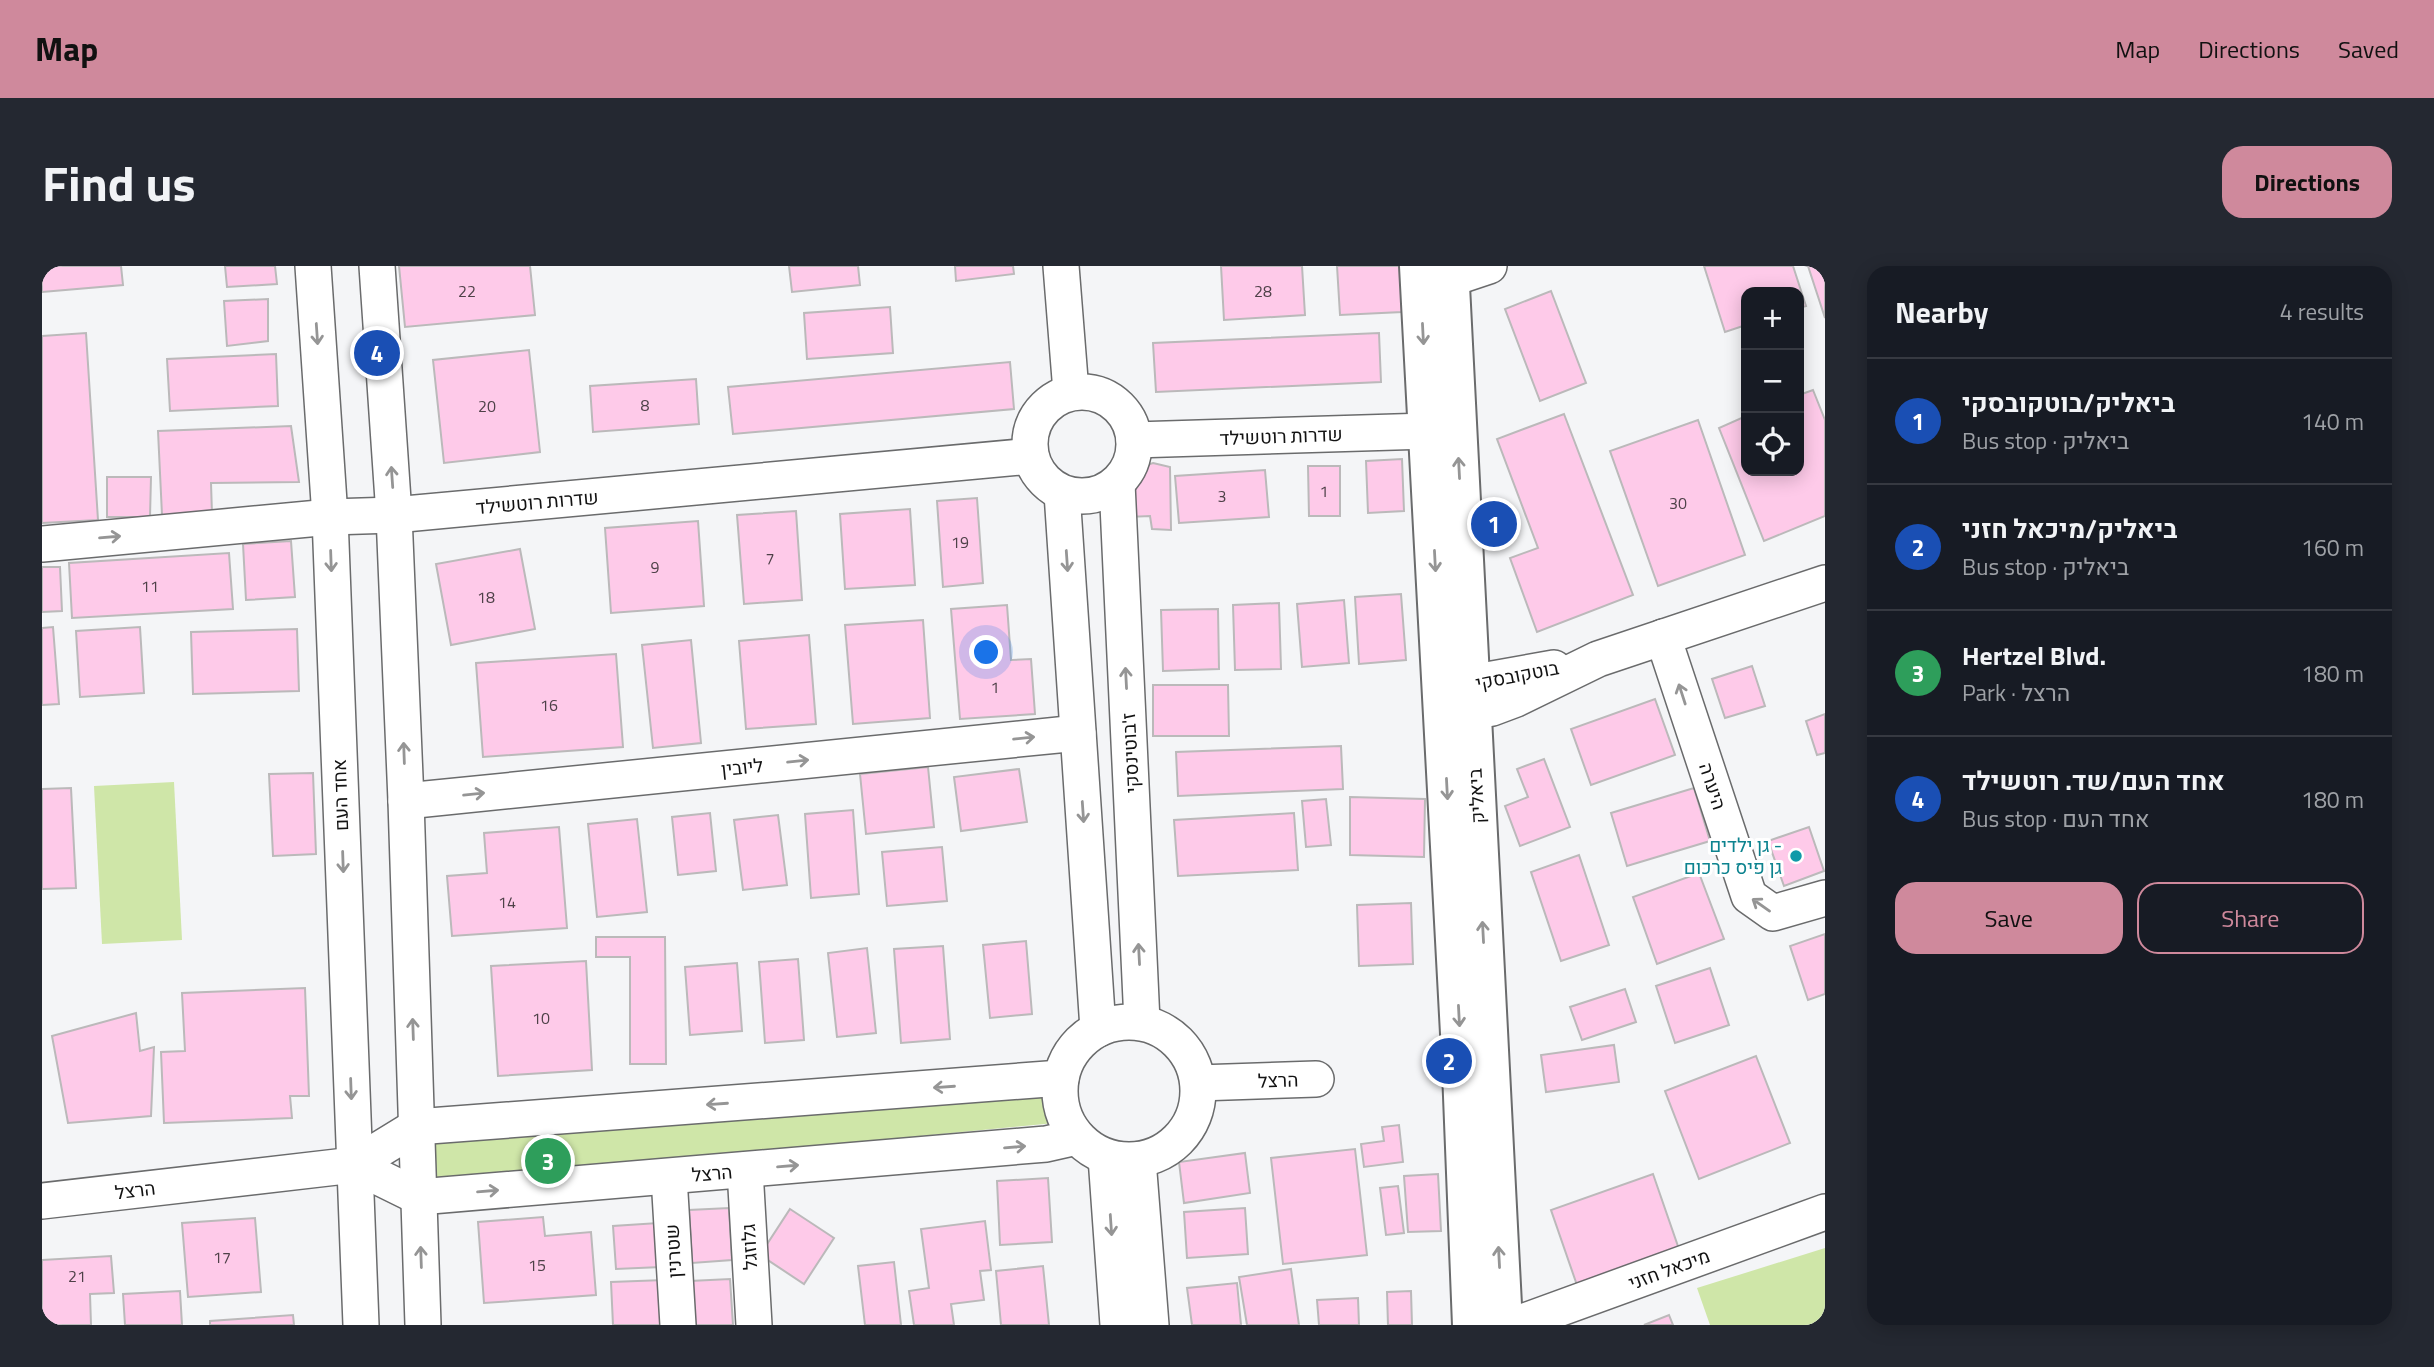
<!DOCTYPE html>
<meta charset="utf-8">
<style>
body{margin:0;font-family:"Titillium Web",Heebo,sans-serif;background:#242831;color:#f1f3f6}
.controls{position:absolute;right:21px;top:21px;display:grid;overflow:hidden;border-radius:14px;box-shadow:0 4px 18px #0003}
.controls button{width:63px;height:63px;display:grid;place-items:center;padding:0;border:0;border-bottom:2px solid #363941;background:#171b24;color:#f1f3f6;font:35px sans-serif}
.you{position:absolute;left:945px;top:387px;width:24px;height:24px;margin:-18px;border:5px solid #fff;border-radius:50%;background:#1a73e8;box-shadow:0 0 0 10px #1a73e833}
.badge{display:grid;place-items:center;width:46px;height:46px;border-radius:50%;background:#cf899c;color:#fff;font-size:23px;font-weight:700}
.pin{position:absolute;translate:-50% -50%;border:4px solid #fff;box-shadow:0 2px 7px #0006}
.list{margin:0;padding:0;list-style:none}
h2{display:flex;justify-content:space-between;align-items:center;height:91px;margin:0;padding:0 28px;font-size:30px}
h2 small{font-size:23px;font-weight:400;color:#9ea1a6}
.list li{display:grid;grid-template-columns:46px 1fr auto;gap:21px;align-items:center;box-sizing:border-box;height:126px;padding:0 28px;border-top:2px solid #363941}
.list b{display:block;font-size:26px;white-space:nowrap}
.list p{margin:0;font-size:23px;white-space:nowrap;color:#9ea1a6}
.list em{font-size:23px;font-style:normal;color:#9ea1a6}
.actions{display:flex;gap:14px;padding:21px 28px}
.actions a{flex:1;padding:16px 0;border:2px solid #cf899c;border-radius:21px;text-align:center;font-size:24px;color:#cf899c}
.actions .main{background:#cf899c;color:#111}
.icon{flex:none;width:38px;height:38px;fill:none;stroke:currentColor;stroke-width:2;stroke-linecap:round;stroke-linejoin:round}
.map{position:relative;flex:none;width:1783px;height:1059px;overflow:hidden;border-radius:21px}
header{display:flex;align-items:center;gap:42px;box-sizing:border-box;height:98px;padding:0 35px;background:#cf899c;color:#111}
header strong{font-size:33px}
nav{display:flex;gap:38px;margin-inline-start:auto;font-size:24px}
.intro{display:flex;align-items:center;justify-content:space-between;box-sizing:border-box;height:168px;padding:0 42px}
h1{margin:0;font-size:49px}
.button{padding:18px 32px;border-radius:21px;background:#cf899c;color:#111;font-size:24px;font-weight:700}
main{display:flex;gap:42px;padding:0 42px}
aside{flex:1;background:#171b24;border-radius:21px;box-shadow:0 4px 18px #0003}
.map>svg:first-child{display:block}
.green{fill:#cfe6a8}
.building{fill:#fecae9;stroke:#bbb9ba;stroke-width:2}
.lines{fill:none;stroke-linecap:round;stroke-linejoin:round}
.minor-casing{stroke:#6a6b6c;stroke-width:38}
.major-casing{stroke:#6a6b6c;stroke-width:42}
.minor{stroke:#fff;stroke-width:35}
.major{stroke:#fff;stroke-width:38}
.oneway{stroke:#959595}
.culture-dot{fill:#0f9aa8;stroke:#fff;stroke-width:2.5}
.labels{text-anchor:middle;stroke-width:6;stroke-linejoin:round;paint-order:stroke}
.number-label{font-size:16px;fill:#4e4148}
.street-label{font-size:19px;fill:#131313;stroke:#fff}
.culture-label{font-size:19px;fill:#0d838f;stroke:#fff;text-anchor:end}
</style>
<header>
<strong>Map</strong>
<nav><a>Map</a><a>Directions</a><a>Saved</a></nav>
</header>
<div class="intro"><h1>Find us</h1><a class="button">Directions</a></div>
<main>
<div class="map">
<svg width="1783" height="1059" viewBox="0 0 1783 1059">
<rect width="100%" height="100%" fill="#f4f5f7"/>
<g class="green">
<path d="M132,516L140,674L60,678L52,520Z"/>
<path d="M1006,830L1023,856L386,918L384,871Z"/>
<path d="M1783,982V1059H1668L1655,1022Z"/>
</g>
<g class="building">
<path d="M0,0H79L81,19L0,26Z"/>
<path d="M183,0H233L235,18L185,21Z"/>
<path d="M357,0H488L493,49L363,61Z"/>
<path d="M747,0H816L818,19L750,26Z"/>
<path d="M913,0H971L972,8L914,15Z"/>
<path d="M1179,0H1260L1263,49L1182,54Z"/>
<path d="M1295,0H1358L1360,46L1298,49Z"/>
<path d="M1662,0H1751L1764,40L1757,42V26H1704V59L1683,66Z"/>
<path d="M1766,0H1783V52Z"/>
<path d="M1509,25L1544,117L1498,135L1463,43Z"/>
<path d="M226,33V75L185,80L182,35Z"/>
<path d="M848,41L851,87L765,93L762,47Z"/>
<path d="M44,67L56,254L0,257V70Z"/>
<path d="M1337,67L1339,116L1114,126L1111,77Z"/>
<path d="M487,84L498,186L402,197L391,94Z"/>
<path d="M234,88L236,140L128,145L125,93Z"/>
<path d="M968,96L972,143L691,168L686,121Z"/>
<path d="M654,113L657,158L551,166L548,120Z"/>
<path d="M1771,124L1783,154V250L1722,275L1677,162L1704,150V205H1757V129Z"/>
<path d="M1522,148L1591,329L1495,366L1468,292L1496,282L1455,173Z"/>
<path d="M1656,154L1703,289L1616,320L1568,185Z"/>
<path d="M249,160L257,216L169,217L170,248L120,249L116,165Z"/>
<path d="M1360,193L1362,245L1326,247L1324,195Z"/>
<path d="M1111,197L1128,201L1129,264L1110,263L1108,250L1086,251L1085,224L1093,203Z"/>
<path d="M1266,200H1298V250H1267Z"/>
<path d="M1223,204L1227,251L1137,257L1133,210Z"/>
<path d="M65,211H109L108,251H65Z"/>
<path d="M935,232L941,317L901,321L895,235Z"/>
<path d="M868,243L873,319L803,323L798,248Z"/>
<path d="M754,245L760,334L702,338L695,249Z"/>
<path d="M656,255L662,340L569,347L563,262Z"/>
<path d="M249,275L253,331L204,334L201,278Z"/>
<path d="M478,283L493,363L409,379L394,298Z"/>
<path d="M187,287L191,343L30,352L27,297Z"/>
<path d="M0,301H18L20,345L0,346Z"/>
<path d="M1359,328L1364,394L1317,398L1313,331Z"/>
<path d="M1302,334L1307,397L1260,401L1255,338Z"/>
<path d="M1237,337L1239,403L1193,404L1191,339Z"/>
<path d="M965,339L969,394L989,393L993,448L918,453L909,343Z"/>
<path d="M1176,343L1177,403L1121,405L1119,344Z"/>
<path d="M881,354L888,452L811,458L803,359Z"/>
<path d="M11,361L17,438L0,439V362Z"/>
<path d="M98,361L102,427L38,431L34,365Z"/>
<path d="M255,363L257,425L151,428L149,366Z"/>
<path d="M767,369L774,458L704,463L697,375Z"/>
<path d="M649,374L659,477L611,482L600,379Z"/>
<path d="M574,388L581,481L441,491L434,397Z"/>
<path d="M1710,400L1723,440L1683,452L1670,413Z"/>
<path d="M1111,419H1186L1187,470H1111Z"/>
<path d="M1613,433L1633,489L1549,519L1529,463Z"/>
<path d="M1783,448V487L1775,489L1764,455Z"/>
<path d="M1299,480L1301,523L1136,530L1134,486Z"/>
<path d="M1502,493L1528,561L1478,580L1463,540L1486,531L1475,503Z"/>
<path d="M886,501L892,561L824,568L818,508Z"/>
<path d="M977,503L985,556L919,565L912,511Z"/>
<path d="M271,507L274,588L231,590L227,508Z"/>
<path d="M29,522L34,622L0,623V523Z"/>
<path d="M1652,522L1668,575L1585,600L1569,547Z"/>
<path d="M1308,531L1383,533L1382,591L1308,589Z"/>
<path d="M1284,533L1289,579L1264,581L1260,535Z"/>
<path d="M811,544L817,628L769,632L763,548Z"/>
<path d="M668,547L674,605L636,609L630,551Z"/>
<path d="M1252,547L1256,604L1136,610L1132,554Z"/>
<path d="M736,549L745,619L701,624L692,554Z"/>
<path d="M595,553L605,646L555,651L546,558Z"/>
<path d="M517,561L525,662L410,670L405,610L445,607L442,567Z"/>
<path d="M1767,561L1782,605L1742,620L1726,575Z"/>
<path d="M900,581L905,635L845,640L840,586Z"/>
<path d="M1537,589L1567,679L1519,695L1489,606Z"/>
<path d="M1657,607L1682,673L1615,698L1591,631Z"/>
<path d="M1369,637L1371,698L1317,700L1315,639Z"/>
<path d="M1783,668V728L1766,734L1748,680Z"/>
<path d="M554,671H623L624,798H588V691H554Z"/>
<path d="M984,675L990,748L948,752L941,679Z"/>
<path d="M901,680L908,773L859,777L852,683Z"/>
<path d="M825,682L834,767L795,771L786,687Z"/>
<path d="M756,693L762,774L723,777L717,696Z"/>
<path d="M544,695L550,804L456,810L449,700Z"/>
<path d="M695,697L700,765L648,769L643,701Z"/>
<path d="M1668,702L1687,759L1633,777L1614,720Z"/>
<path d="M263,722L267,830H248L250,852L122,857L119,786L143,785L140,727Z"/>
<path d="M1583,723L1594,756L1540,774L1528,741Z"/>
<path d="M94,747L98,785L112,781L109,850L26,857L10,770Z"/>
<path d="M1572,779L1577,816L1504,826L1499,789Z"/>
<path d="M1714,790L1748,877L1657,913L1623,825Z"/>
<path d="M1357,859L1361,896L1322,901L1319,878L1342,875L1340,861Z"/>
<path d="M1313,883L1325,989L1241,998L1229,892Z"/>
<path d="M1203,887L1208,927L1142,937L1137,896Z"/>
<path d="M1396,908L1399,965L1366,966L1362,910Z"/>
<path d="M1611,908L1639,989L1537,1025L1509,944Z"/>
<path d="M1006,912L1010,976L958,979L955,915Z"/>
<path d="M1356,920L1362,967L1344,969L1338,922Z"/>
<path d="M687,942L690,994L650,997L647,944Z"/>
<path d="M1203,942L1206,988L1145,992L1142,946Z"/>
<path d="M748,943L792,972L762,1018L718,989Z"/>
<path d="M501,951L503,970L549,966L554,1029L442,1037L436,956Z"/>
<path d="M213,952L219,1026L146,1031L140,957Z"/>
<path d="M943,955L949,1004L938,1005L942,1034L909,1038L912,1059H872L867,1025L887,1022L879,963Z"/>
<path d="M616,957L619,1001L574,1003L571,960Z"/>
<path d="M69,990L72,1027L48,1028L49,1059H0V994Z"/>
<path d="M852,996L859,1059H823L816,1000Z"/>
<path d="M1001,1000L1007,1059H959L954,1005Z"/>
<path d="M1249,1003L1257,1059H1205L1197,1011Z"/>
<path d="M688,1013L691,1059H650L648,1015Z"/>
<path d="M622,1014L624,1059H571L569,1016Z"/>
<path d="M1195,1017L1199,1059H1150L1145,1022Z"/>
<path d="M138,1025L140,1059H83L81,1028Z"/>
<path d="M1369,1025L1370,1059H1346L1345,1026Z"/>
<path d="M1316,1032L1317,1059H1277L1275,1034Z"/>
<path d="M251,1049L252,1059H168V1055Z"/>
<path d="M1627,1049L1631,1059H1602Z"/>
</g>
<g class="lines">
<g class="minor-casing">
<g id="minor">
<path d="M271,0L288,251L319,1059"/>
<path d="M335,0L352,249L364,535L381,1059"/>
<path d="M1019,0L1029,126"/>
<path d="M1408,13L1447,0"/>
<circle cx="1040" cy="178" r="52"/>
<path d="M1092,174L1386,165"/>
<path d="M1075,217L1100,756"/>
<path d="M1020,227L1056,763"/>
<path d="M0,278L288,251L352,249L989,190"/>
<path d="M1621,371L1707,630L1731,647L1783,632"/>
<path d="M1404,430L1428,417L1512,402"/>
<path d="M1403,434L1429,446L1450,442L1474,433L1556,393L1783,317"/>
<path d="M364,535L1036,467"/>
<circle cx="1087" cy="825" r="69"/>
<path d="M1156,817L1274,813"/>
<path d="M1064,891L1076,1059"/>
<path d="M1096,894L1109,1059"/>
<path d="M312,899L377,931L1004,878L1035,871"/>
<path d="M703,904L712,1059"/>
<path d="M627,911L636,1059"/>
<path d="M0,935L312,899L374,861L1019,812"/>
<path d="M1472,1059L1783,946"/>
</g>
</g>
<g class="major-casing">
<g id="major">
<path d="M1377,0L1420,805L1430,1059"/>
<path d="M1407,0L1461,1059"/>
</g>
</g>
<use href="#minor" class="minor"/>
<use href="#major" class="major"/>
</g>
<defs><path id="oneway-shaft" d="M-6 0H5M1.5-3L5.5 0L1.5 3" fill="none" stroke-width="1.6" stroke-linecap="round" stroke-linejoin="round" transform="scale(1.75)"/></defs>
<g class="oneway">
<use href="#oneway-shaft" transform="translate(275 68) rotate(86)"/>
<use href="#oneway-shaft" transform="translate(1381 68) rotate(87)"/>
<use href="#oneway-shaft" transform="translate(1417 202) rotate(-93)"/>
<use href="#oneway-shaft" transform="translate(350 211) rotate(-94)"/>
<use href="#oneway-shaft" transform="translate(68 271) rotate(-5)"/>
<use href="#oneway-shaft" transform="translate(289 295) rotate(88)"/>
<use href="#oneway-shaft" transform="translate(1025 295) rotate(86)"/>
<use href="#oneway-shaft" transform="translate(1393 295) rotate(87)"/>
<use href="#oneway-shaft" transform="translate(1084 412) rotate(-93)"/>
<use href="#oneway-shaft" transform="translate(1640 428) rotate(-108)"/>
<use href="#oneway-shaft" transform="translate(982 472) rotate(-6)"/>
<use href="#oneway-shaft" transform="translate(362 487) rotate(-92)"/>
<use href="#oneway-shaft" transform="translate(756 495) rotate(-6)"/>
<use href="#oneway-shaft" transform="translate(1405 523) rotate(87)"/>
<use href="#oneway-shaft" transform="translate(432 528) rotate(-6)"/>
<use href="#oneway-shaft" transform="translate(1041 546) rotate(86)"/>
<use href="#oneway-shaft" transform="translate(301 596) rotate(88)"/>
<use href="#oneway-shaft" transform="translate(1719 639) rotate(-145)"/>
<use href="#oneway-shaft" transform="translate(1441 666) rotate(-93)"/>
<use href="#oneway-shaft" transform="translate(1097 688) rotate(-93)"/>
<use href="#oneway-shaft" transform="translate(1417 750) rotate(87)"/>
<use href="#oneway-shaft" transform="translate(371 763) rotate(-92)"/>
<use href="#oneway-shaft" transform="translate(902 821) rotate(176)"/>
<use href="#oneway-shaft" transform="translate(309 823) rotate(88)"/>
<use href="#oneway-shaft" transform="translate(675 838) rotate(176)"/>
<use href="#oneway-shaft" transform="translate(973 881) rotate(-5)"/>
<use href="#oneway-shaft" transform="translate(746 900) rotate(-5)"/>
<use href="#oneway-shaft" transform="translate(446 925) rotate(-5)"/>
<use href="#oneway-shaft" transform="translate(1069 959) rotate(86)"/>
<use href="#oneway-shaft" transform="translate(379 991) rotate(-92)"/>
<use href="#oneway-shaft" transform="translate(1457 991) rotate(-93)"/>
</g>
<circle class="culture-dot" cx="1754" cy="590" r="7"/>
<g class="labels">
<g class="number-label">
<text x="425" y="31">22</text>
<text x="1221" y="31">28</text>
<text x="603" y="145">8</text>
<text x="445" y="146">20</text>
<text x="1282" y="231">1</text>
<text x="1180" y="236">3</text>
<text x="1636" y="243">30</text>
<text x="918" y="282">19</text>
<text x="728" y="298">7</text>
<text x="613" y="307">9</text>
<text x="108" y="326">11</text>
<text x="444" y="337">18</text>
<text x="953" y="427">1</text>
<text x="507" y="445">16</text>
<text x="465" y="642">14</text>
<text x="499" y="758">10</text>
<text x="180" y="997">17</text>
<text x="495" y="1005">15</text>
<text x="35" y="1016">21</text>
</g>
<g class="street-label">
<text transform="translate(1239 170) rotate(-2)" y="7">שדרות רוטשילד</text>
<text transform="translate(495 236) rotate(-5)" y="7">שדרות רוטשילד</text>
<text transform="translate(1475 409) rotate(-11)" y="7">בוטקובסקי</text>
<text transform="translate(1088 487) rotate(-93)" y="7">ז'בוטינסקי</text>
<text transform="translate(700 501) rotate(-6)" y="7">ליובין</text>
<text transform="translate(1671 520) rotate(72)" y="7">היערה</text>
<text transform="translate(298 529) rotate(-92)" y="7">אחד העם</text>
<text transform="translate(1434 530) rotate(-93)" y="7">ביאליק</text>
<text transform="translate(1236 814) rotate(-2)" y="7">הרצל</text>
<text transform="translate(670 907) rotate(-5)" y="7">הרצל</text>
<text transform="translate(93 924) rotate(-7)" y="7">הרצל</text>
<text transform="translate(707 981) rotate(-93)" y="7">גלוזגל</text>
<text transform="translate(631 985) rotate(-93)" y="7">שטרנין</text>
<text transform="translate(1627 1003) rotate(-20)" y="7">מיכאל חזני</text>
</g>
<g class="culture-label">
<text x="1740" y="586">גן ילדים -<tspan x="1740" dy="22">גן פיס כרכום</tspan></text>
</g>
</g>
</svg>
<div class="controls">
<button>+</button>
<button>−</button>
<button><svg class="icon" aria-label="locate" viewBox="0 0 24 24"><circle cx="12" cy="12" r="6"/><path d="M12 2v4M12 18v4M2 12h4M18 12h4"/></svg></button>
</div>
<div class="you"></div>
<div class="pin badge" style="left:1452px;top:258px;background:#1a4fb4">1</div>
<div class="pin badge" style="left:1407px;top:795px;background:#1a4fb4">2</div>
<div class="pin badge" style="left:506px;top:895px;background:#2e9e5b">3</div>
<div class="pin badge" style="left:335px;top:87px;background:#1a4fb4">4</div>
</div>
<aside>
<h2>Nearby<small>4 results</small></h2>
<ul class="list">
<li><span class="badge" style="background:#1a4fb4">1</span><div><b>ביאליק/בוטקובסקי</b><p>Bus stop · ביאליק</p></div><em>140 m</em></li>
<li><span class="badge" style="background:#1a4fb4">2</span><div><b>ביאליק/מיכאל חזני</b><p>Bus stop · ביאליק</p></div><em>160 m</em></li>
<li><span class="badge" style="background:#2e9e5b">3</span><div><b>Hertzel Blvd.</b><p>Park · הרצל</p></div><em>180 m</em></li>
<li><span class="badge" style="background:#1a4fb4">4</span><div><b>אחד העם/שד. רוטשילד</b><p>Bus stop · אחד העם</p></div><em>180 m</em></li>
</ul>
<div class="actions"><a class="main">Save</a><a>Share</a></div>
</aside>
</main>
